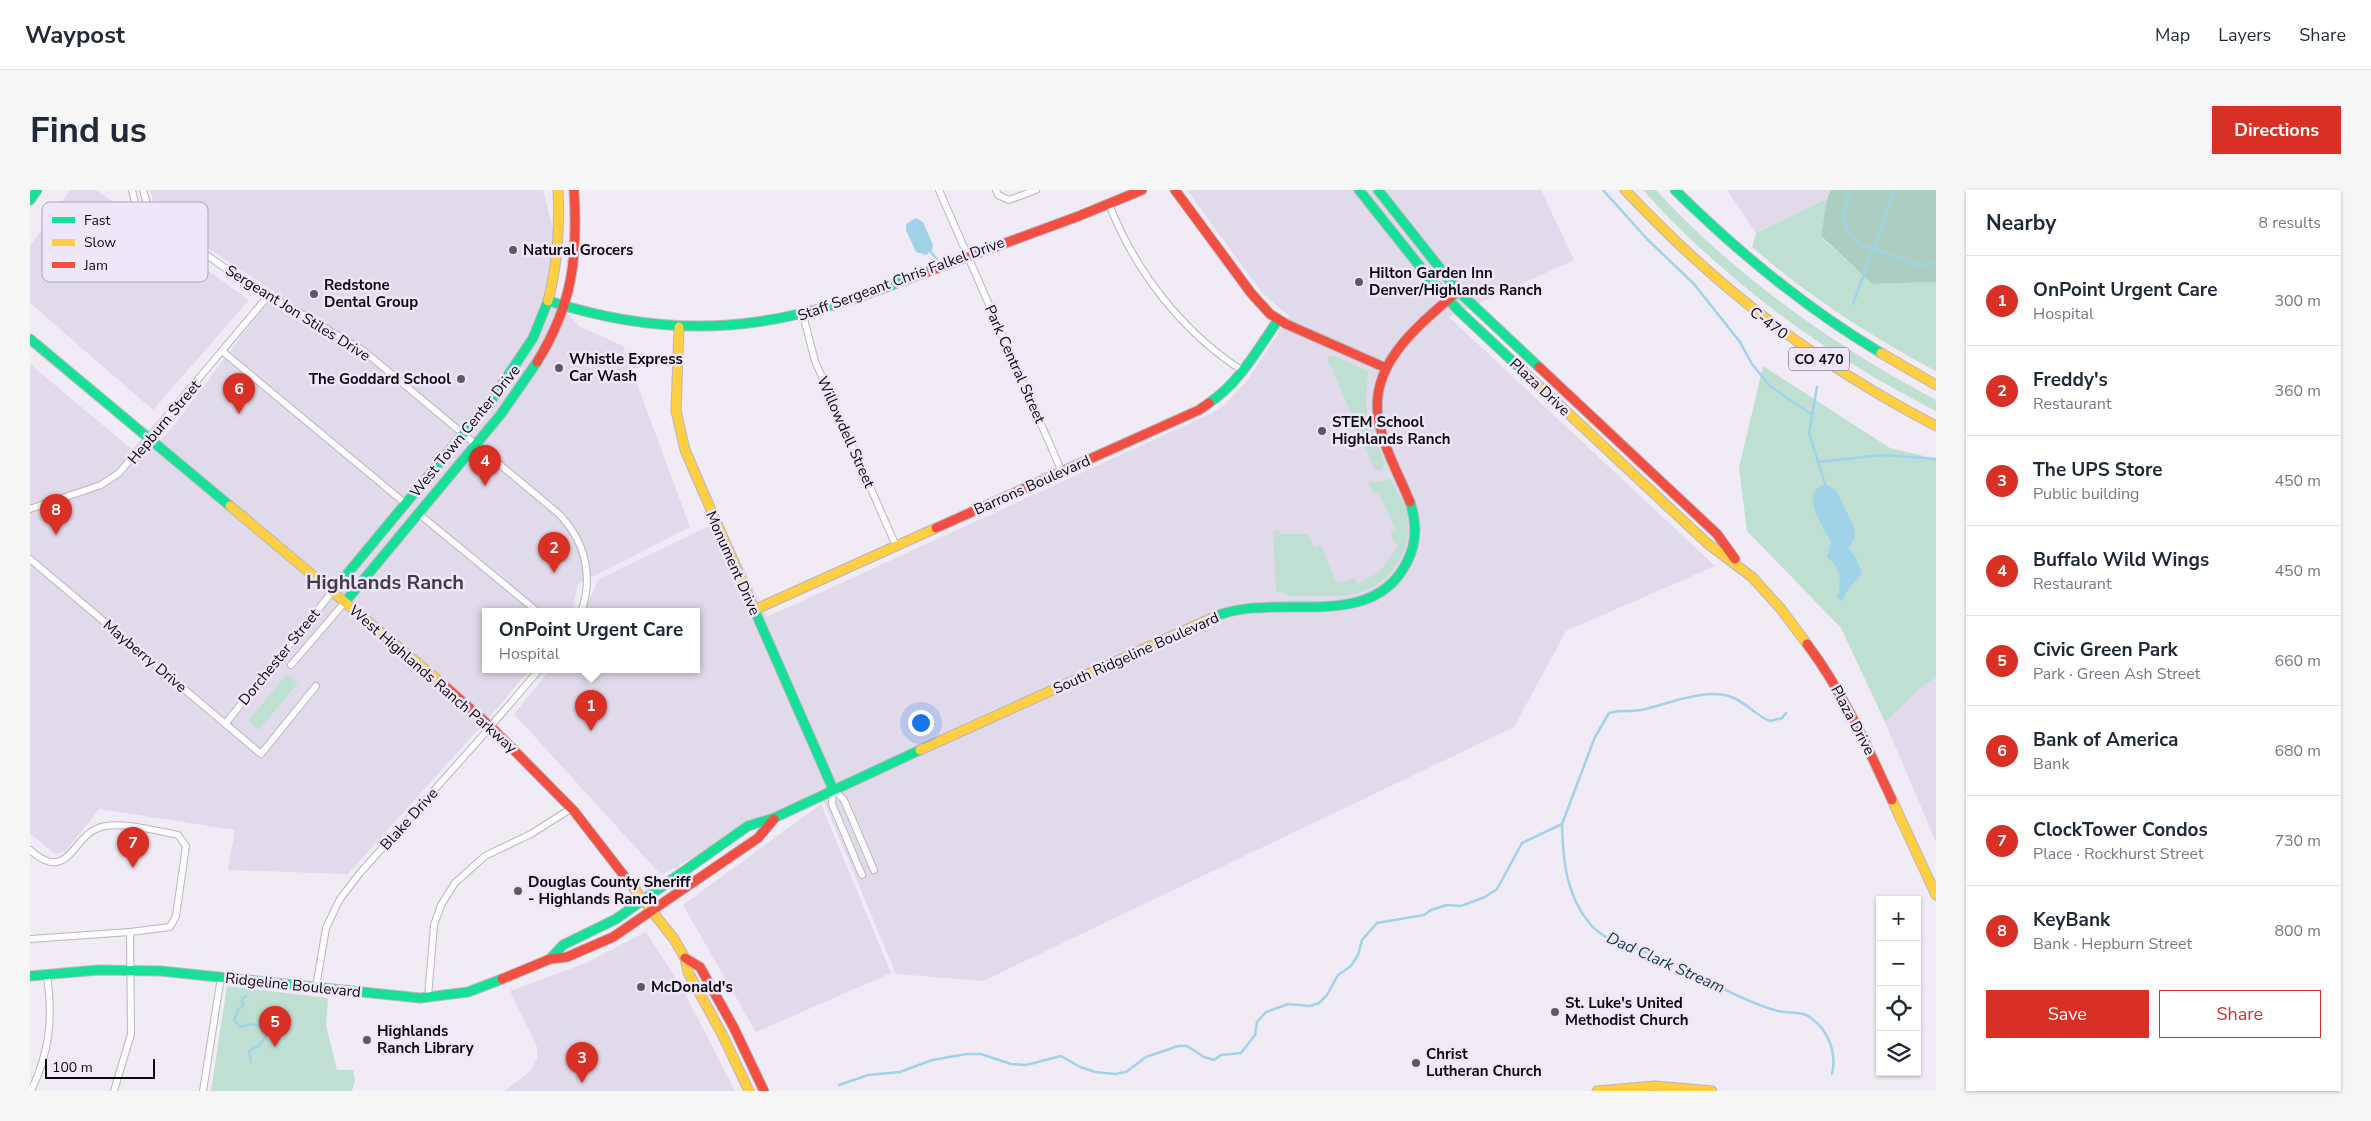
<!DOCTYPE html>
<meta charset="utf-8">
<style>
body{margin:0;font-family:"Nunito Sans",sans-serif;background:#f6f6f7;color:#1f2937}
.controls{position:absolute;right:15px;bottom:15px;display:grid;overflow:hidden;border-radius:0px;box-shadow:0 1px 4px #0004}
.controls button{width:45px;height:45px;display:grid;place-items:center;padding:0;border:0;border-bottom:1px solid #e0e1e3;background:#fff;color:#1f2937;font:25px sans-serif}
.scale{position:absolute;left:15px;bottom:12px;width:110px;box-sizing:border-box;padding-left:5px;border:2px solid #0c0a10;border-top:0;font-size:14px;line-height:18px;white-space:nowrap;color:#0c0a10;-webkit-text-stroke:4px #efe7f9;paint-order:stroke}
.you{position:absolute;left:890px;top:532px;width:18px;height:18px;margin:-12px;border:4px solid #fff;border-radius:50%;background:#1a73e8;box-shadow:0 0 0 8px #1a73e833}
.badge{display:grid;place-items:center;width:32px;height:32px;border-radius:50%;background:#d93025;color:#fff;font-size:16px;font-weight:700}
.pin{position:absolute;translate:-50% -41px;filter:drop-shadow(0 1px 2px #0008)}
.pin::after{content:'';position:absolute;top:26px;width:18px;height:15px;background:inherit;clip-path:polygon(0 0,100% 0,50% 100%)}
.popup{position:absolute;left:452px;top:418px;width:218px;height:65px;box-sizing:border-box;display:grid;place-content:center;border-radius:0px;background:#fff;filter:drop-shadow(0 1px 4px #0005);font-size:16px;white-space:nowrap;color:#747a83}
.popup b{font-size:19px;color:#1f2937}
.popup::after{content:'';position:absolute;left:50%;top:100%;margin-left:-10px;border:10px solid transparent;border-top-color:#fff}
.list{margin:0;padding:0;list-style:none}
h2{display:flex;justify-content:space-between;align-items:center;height:65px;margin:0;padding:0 20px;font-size:21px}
h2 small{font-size:16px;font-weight:400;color:#747a83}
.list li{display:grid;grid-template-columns:32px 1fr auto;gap:15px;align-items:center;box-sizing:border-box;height:90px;padding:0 20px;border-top:1px solid #e0e1e3}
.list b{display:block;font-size:19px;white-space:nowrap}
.list p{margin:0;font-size:16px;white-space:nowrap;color:#747a83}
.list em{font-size:16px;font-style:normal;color:#747a83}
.actions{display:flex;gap:10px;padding:15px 20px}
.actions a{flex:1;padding:11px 0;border:1px solid #d93025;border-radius:0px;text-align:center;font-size:18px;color:#d93025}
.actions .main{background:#d93025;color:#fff}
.icon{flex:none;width:28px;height:28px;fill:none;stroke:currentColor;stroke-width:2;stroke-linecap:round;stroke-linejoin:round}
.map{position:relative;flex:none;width:1906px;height:901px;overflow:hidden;border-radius:0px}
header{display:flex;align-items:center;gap:30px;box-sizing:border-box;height:70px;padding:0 25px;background:#fff;border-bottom:1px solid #e0e1e3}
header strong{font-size:24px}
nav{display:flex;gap:28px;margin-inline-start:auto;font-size:18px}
.intro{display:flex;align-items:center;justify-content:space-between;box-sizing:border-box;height:120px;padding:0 30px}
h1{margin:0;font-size:35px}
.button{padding:12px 22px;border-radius:0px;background:#d93025;color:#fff;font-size:18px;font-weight:700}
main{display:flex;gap:30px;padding:0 30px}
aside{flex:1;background:#fff;border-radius:0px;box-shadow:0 1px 4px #0004}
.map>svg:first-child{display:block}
.commercial{fill:#e1daea}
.green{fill:#c0dfd3}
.forest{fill:#accec1}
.water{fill:#a0d3e8}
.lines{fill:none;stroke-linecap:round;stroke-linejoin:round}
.stream{stroke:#a0d3e8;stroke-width:2.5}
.street-casing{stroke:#b9b6bd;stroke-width:8}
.fast-casing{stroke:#b9b6bd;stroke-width:11}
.slow-casing{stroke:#b9b6bd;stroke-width:11}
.jam-casing{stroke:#b9b6bd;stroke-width:11}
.street{stroke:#fdfcfe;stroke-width:6}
.fast{stroke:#16e098;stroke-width:9}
.slow{stroke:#ffcf43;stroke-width:9}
.jam{stroke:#f24e42;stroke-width:9}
.poi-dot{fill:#5c5960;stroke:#efe7f9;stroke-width:2}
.labels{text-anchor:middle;stroke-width:5;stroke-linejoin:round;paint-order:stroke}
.shield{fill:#efe7f9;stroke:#504c56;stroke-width:1}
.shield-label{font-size:14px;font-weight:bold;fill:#0c0a10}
.poi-label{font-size:15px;font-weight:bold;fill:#0c0a10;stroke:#efe7f9;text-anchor:start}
.street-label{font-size:15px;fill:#0c0a10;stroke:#efe7f9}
.water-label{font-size:16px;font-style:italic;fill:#153844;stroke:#efe7f9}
.district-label{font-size:20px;font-weight:bold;fill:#423c4a;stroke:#efe7f9}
.key{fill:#efe7f9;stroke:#aba5b3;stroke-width:1}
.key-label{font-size:14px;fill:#0c0a10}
</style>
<header>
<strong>Waypost</strong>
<nav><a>Map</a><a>Layers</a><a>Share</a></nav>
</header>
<div class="intro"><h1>Find us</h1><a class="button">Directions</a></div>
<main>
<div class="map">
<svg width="1906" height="901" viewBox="0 0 1906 901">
<rect width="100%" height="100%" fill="#f0ebf5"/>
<g class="commercial">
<path d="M40,0H66L219,110L123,220L0,113V56Z"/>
<path d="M120,0H513L525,47L516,98L549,136L593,156L660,337L548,394L542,422H456V480H499L471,514L318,684L198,680L205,640L69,619L36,661L25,664L0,643V174L112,268L142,238L245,102L136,31L125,17Z"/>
<path d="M1157,0H1511L1544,70L1419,127L1685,376L1536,441L1484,537L953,791L866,784L789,600L631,685L484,524L520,480H666V422H554L568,390L691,330L737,427L1182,223L1194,215L1217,191L1259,126L1232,103Z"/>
<path d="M1697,0H1801L1797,9L1726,43Z"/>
<path d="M1906,488V652L1855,532L1894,495Z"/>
<path d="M791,614L861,783L726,842L653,715Z"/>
<path d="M616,742L652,798L705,901H475L501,880L507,869V857L480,801L556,773Z"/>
</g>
<g class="green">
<path d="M1613,0H1626C1706,87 1802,154 1906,210V221C1796,165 1696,92 1613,0Z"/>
<path d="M1797,9L1791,47L1842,94L1906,92V181C1840,146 1778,106 1722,57L1726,43Z"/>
<path d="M1303,165L1338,181L1336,214L1338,229L1355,274L1351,280H1345L1303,181L1309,179L1301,178L1297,169L1298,166Z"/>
<path d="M1733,176L1860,258L1906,269V488L1894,495L1855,532L1811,438L1717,341L1709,278Z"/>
<path d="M1360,289C1365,300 1374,310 1377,324C1385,360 1359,398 1322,404C1302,407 1280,405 1260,406L1252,402L1246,403L1243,343L1245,341L1248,340L1251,344H1278L1284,358L1291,356L1306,391L1310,393L1324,388L1328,394L1350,381L1368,356L1362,349L1361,341L1365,339L1349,303H1344L1338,293Z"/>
<path d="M257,484L268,493L229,540L218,531Z"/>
<path d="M197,796L298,808L296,835L307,880H323L325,891L322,901H181Z"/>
</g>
<path class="forest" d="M1801,0H1906V92L1842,94L1791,46L1797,9Z"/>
<g class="water">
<path d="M886,28L893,32L903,55L902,60L896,65L886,62L876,40V34Z"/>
<path d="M1795,294L1806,300L1824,337L1825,346L1819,359L1826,368L1832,384L1819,398L1812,411L1807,408C1812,392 1811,378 1797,367L1801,352C1793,337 1768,302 1795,294Z"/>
</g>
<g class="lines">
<g class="stream">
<path d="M1573,0L1617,49L1664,94L1710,152"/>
<path d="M1820,0L1813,21L1817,41L1829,54L1889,75L1906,73"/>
<path d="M901,62L908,71"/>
<path d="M1823,114L1865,0"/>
<path d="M1710,152L1722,174L1740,196L1781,224"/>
<path d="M1787,197L1779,243L1795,294"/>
<path d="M1788,272L1852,265L1906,269"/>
<path d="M1532,634C1533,671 1536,705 1560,734C1580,757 1613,758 1638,770C1674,787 1710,811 1748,821C1759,824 1772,820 1781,828C1799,841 1807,863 1802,884"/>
<path d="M216,806L212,809L213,816L208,819L204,830L210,837L220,834L230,836L237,845L230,855L219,861L221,872"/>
<path d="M809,895L838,885L870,882L902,870L937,864H951L981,874L996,875L1031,866L1050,877L1065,882L1085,884L1096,882L1116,867L1148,856H1157L1174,867L1184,870L1191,865L1211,863L1225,845L1227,832L1236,822L1258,814L1280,816L1289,813L1297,805L1308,785L1321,776L1328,765L1332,750L1347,733L1394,725L1401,720L1417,715L1431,716L1455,707L1467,699L1492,653L1532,634L1565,547L1579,523C1590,520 1599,522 1610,520C1637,515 1677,496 1704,508C1717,514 1727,526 1740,531L1752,528L1756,523"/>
</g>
<g class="street-casing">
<g id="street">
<path d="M102,0L105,13L113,24L128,31L205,85L334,161L529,324C555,351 564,387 551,422"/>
<path d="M113,0L118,17L128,30"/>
<path d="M909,0L1032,282"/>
<path d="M966,0L968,5L979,10L1006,0"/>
<path d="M1079,14C1105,81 1152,142 1213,181"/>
<path d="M773,125L785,171L866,356"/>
<path d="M192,161L376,314"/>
<path d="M0,319L71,295L89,283L239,105"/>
<path d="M389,324L508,422"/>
<path d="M0,369L231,564L286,496"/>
<path d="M261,475L315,412"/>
<path d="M195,534L303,401"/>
<path d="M803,599L802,614L832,685"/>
<path d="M803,599L814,610L844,680"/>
<path d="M0,660C38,694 42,648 68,638C87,630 128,641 148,645L156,656L146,726L140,737L100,742"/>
<path d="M0,749L100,742L101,844L84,901"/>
<path d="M286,797L296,738L310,709L330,683L448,551L509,480"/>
<path d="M398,807L404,735L411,715L425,693L455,666L501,644L542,618"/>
<path d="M1,901C20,861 23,829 17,785"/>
<path d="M173,901L191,787"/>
</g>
</g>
<g class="fast-casing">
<g id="fast">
<path d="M1329,0L1400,89L1429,121L1493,181"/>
<path d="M1348,0L1428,101L1509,177"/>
<path d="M1645,0C1708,62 1775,118 1851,163"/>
<path d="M0,10L7,0"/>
<path d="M519,111C649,153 750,140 875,90"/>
<path d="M0,149L200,316"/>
<path d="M1179,213C1209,193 1228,159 1248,130"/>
<path d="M303,401L463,208L503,148L518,111"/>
<path d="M315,412L471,224L507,172"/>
<path d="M724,419L803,599"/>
<path d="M1184,427C1244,400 1341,445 1377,372C1387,353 1387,333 1380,312"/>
<path d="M520,769L533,755L586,729L718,636L744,628L890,560"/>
<path d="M0,786L68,780L131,781L390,808L438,802L472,789"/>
</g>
</g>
<g class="slow-casing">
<g id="slow">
<path d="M1595,0C1689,100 1784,172 1906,236"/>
<path d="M518,111C528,73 530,39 528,0"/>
<path d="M649,137L646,221L655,260L724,419"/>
<path d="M1851,163L1906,195"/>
<path d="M1493,181L1677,353L1722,387L1751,419L1777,454"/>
<path d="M200,316L415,496"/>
<path d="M724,420L906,338"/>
<path d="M890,560L1184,427"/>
<path d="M1862,610L1906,705"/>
<path d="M602,696L644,749L655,768L658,782L692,844L719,901"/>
<path d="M1567,901L1625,896L1682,901"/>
</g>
</g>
<g class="jam-casing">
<g id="jam">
<path d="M1145,0L1221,103L1240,124L1256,134L1356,178"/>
<path d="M875,90L1049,26L1112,0"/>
<path d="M507,172C543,114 548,67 544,0"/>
<path d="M1509,177L1687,344L1705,369"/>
<path d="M1380,312C1369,285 1353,257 1348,227C1340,171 1392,133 1428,101"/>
<path d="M906,338L1169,220L1179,213"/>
<path d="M1777,454C1813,502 1837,556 1862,610"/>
<path d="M415,496L461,537L544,621L602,696"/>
<path d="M655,768L670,777L704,838L734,901"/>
<path d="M472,789L520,769L537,767L583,747L728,648L744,629"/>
</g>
</g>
<use href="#street" class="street"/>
<use href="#fast" class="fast"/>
<use href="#slow" class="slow"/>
<use href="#jam" class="jam"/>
</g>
<g class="poi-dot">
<circle cx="483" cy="60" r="5"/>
<circle cx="1329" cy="92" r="5"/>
<circle cx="284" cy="104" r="5"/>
<circle cx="529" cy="178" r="5"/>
<circle cx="431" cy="189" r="5"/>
<circle cx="1292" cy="241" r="5"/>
<circle cx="488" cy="701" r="5"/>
<circle cx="611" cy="797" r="5"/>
<circle cx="1525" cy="822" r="5"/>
<circle cx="337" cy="850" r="5"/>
<circle cx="1386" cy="873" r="5"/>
</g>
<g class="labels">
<rect class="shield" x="1759" y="157.5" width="60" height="23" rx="4"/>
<g class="shield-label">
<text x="1789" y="174">CO 470</text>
</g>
<g class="poi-label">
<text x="493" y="65">Natural Grocers</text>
<text x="1339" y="88">Hilton Garden Inn<tspan x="1339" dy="17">Denver/Highlands Ranch</tspan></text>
<text x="294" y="100">Redstone<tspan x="294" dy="17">Dental Group</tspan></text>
<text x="539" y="174">Whistle Express<tspan x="539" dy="17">Car Wash</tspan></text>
<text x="421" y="194" text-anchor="end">The Goddard School</text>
<text x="1302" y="237">STEM School<tspan x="1302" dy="17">Highlands Ranch</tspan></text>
<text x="498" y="697">Douglas County Sheriff<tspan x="498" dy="17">- Highlands Ranch</tspan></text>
<text x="621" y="802">McDonald's</text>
<text x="1535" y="818">St. Luke's United<tspan x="1535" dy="17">Methodist Church</tspan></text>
<text x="347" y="846">Highlands<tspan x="347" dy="17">Ranch Library</tspan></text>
<text x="1396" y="869">Christ<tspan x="1396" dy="17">Lutheran Church</tspan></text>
</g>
<g class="street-label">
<text transform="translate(871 89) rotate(-20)" y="5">Staff Sergeant Chris Falkel Drive</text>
<text transform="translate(268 123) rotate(32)" y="5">Sergeant Jon Stiles Drive</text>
<text transform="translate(1739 133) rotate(37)" y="5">C-470</text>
<text transform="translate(985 174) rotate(66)" y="5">Park Central Street</text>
<text transform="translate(1510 197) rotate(43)" y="5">Plaza Drive</text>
<text transform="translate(134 232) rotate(-50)" y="5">Hepburn Street</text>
<text transform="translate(435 241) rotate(-51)" y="5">West Town Center Drive</text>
<text transform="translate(816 242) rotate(66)" y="5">Willowdell Street</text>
<text transform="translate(1002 295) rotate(-24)" y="5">Barrons Boulevard</text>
<text transform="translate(703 373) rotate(66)" y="5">Monument Drive</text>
<text transform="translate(1106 463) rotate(-24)" y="5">South Ridgeline Boulevard</text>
<text transform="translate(115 466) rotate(40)" y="5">Mayberry Drive</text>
<text transform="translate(249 467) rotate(-51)" y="5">Dorchester Street</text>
<text transform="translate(403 489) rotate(41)" y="5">West Highlands Ranch Parkway</text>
<text transform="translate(1823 530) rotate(62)" y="5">Plaza Drive</text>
<text transform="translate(379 629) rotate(-48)" y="5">Blake Drive</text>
<text transform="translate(263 795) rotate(6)" y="5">Ridgeline Boulevard</text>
</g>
<g class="water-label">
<text transform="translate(1636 772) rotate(24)" y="6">Dad Clark Stream</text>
</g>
<g class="district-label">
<text x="355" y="399">Highlands Ranch</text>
</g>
</g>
<rect x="12" y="12" width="166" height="80" rx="8" class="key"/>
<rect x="22" y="27" width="23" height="6" fill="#16e098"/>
<rect x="22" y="49" width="23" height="7" fill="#ffcf43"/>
<rect x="22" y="72" width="23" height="6" fill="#f24e42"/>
<g class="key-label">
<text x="54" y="35">Fast</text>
<text x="54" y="57">Slow</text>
<text x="54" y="80">Jam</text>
</g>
</svg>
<div class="controls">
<button>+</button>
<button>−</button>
<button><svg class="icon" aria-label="locate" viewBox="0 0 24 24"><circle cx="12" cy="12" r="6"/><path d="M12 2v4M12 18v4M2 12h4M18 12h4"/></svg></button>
<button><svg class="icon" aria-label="layers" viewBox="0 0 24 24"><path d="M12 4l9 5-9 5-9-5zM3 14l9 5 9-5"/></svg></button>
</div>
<div class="scale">100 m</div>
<div class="you"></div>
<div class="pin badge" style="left:561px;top:541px">1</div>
<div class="popup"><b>OnPoint Urgent Care</b>Hospital</div>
<div class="pin badge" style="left:524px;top:383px">2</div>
<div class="pin badge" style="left:552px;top:893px">3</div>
<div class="pin badge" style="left:455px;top:296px">4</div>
<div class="pin badge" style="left:245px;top:857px">5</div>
<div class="pin badge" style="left:209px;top:224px">6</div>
<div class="pin badge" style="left:103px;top:678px">7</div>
<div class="pin badge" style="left:26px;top:345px">8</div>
</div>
<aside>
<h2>Nearby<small>8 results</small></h2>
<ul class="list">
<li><span class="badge">1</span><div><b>OnPoint Urgent Care</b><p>Hospital</p></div><em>300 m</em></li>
<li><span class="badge">2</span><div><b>Freddy's</b><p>Restaurant</p></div><em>360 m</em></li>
<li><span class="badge">3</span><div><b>The UPS Store</b><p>Public building</p></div><em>450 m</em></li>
<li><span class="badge">4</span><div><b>Buffalo Wild Wings</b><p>Restaurant</p></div><em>450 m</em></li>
<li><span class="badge">5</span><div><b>Civic Green Park</b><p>Park · Green Ash Street</p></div><em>660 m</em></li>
<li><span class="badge">6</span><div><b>Bank of America</b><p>Bank</p></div><em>680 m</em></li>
<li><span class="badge">7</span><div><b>ClockTower Condos</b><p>Place · Rockhurst Street</p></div><em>730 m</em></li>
<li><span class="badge">8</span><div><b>KeyBank</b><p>Bank · Hepburn Street</p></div><em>800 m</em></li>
</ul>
<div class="actions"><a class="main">Save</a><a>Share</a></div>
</aside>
</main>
